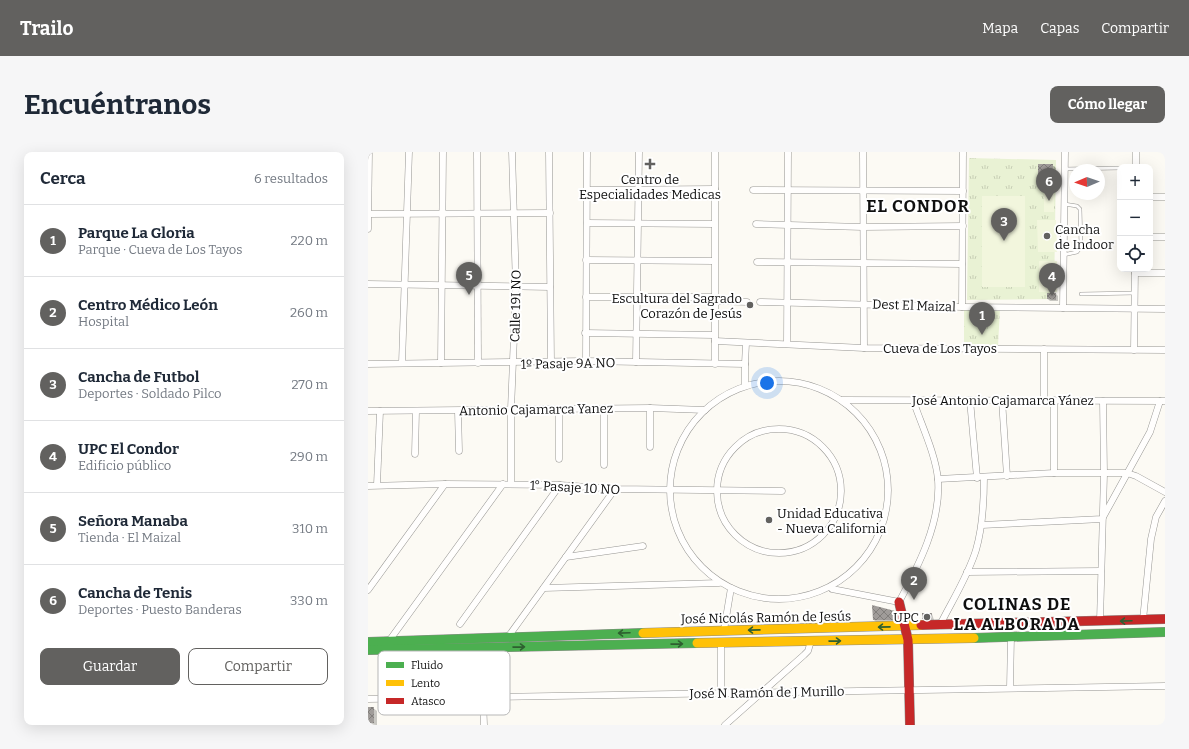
<!DOCTYPE html>
<html lang="es">
<meta charset="utf-8">
<style>
body{margin:0;font-family:Bitter,serif;background:#f6f6f7;color:#1f2937}
.controls{position:absolute;right:12px;top:12px;display:grid;overflow:hidden;border-radius:8px;box-shadow:0 4px 16px #0002}
.controls button{width:36px;height:36px;display:grid;place-items:center;padding:0;border:0;border-bottom:1px solid #e0e1e3;background:#fff;color:#1f2937;font:20px sans-serif}
.compass{position:absolute;left:701px;top:12px;width:36px;height:36px;border-radius:50%;background:#fff;box-shadow:0 4px 16px #0002;rotate:268deg}
.you{position:absolute;left:399px;top:231px;width:14px;height:14px;margin:-10px;border:3px solid #fff;border-radius:50%;background:#1a73e8;box-shadow:0 0 0 6px #1a73e833}
.badge{display:grid;place-items:center;width:26px;height:26px;border-radius:50%;background:#62615f;color:#fff;font-size:13px;font-weight:700}
.pin{position:absolute;translate:-50% -33px;filter:drop-shadow(0 1px 2px #0008)}
.pin::after{content:'';position:absolute;top:21px;width:14px;height:12px;background:inherit;clip-path:polygon(0 0,100% 0,50% 100%)}
.list{margin:0;padding:0;list-style:none}
h2{display:flex;justify-content:space-between;align-items:center;height:52px;margin:0;padding:0 16px;font-size:17px}
h2 small{font-size:13px;font-weight:400;color:#747a83}
.list li{display:grid;grid-template-columns:26px 1fr auto;gap:12px;align-items:center;box-sizing:border-box;height:72px;padding:0 16px;border-top:1px solid #e0e1e3}
.list b{display:block;font-size:15px;white-space:nowrap}
.list p{margin:0;font-size:13px;white-space:nowrap;color:#747a83}
.list em{font-size:13px;font-style:normal;color:#747a83}
.actions{display:flex;gap:8px;padding:12px 16px}
.actions a{flex:1;padding:9px 0;border:1px solid #62615f;border-radius:8px;text-align:center;font-size:14px;color:#62615f}
.actions .main{background:#62615f;color:#fff}
.icon{flex:none;width:22px;height:22px;fill:none;stroke:currentColor;stroke-width:2;stroke-linecap:round;stroke-linejoin:round}
.map{position:relative;flex:none;width:797px;height:573px;overflow:hidden;border-radius:8px}
header{display:flex;align-items:center;gap:24px;box-sizing:border-box;height:56px;padding:0 20px;background:#62615f;color:#fff}
header strong{font-size:19px}
nav{display:flex;gap:22px;margin-inline-start:auto;font-size:14px}
.intro{display:flex;align-items:center;justify-content:space-between;box-sizing:border-box;height:96px;padding:0 24px}
h1{margin:0;font-size:28px}
.button{padding:10px 18px;border-radius:8px;background:#62615f;color:#fff;font-size:14px;font-weight:700}
main{display:flex;gap:24px;padding:0 24px}
aside{flex:1;background:#fff;border-radius:8px;box-shadow:0 4px 16px #0002}
.map>svg:first-child{display:block}
.park{fill:url(#park-tufts)}
.pitch{fill:#f2f6dd}
.shadow{fill:#0003}
.building{fill:url(#building-cross-hatch)}
.lines{fill:none;stroke-linecap:round;stroke-linejoin:round}
.lane-casing{stroke:#969592;stroke-width:4}
.street-casing{stroke:#969592;stroke-width:7}
.fast-casing{stroke:#8c8b89;stroke-width:10}
.slow-casing{stroke:#8c8b89;stroke-width:10}
.jam-casing{stroke:#8c8b89;stroke-width:10}
.lane{stroke:#fffefd;stroke-width:3}
.street{stroke:#fffefd;stroke-width:6}
.fast{stroke:#4caf50;stroke-width:9}
.slow{stroke:#ffc107;stroke-width:9}
.jam{stroke:#c62828;stroke-width:9}
.oneway{stroke:#2e5f30}
.poi-dot{fill:#62615f;stroke:#fff;stroke-width:1.5}
.labels{text-anchor:middle;stroke-width:4;stroke-linejoin:round;paint-order:stroke}
.poi-label{font-size:13px;fill:#0f0f0f;stroke:#fff;text-anchor:start}
.street-label{font-size:13px;fill:#0f0f0f;stroke:#fff}
.district-label{font-size:17px;font-weight:bold;letter-spacing:1px;fill:#0f0f0f;stroke:#fff}
.key{fill:#fff;stroke:#b7b7b7;stroke-width:1}
.key-label{font-size:11px;fill:#0f0f0f}
</style>
<header>
<strong>Trailo</strong>
<nav><a>Mapa</a><a>Capas</a><a>Compartir</a></nav>
</header>
<div class="intro"><h1>Encuéntranos</h1><a class="button">Cómo llegar</a></div>
<main>
<aside>
<h2>Cerca<small>6 resultados</small></h2>
<ul class="list">
<li><span class="badge">1</span><div><b>Parque La Gloria</b><p>Parque · Cueva de Los Tayos</p></div><em>220 m</em></li>
<li><span class="badge">2</span><div><b>Centro Médico León</b><p>Hospital</p></div><em>260 m</em></li>
<li><span class="badge">3</span><div><b>Cancha de Futbol</b><p>Deportes · Soldado Pilco</p></div><em>270 m</em></li>
<li><span class="badge">4</span><div><b>UPC El Condor</b><p>Edificio público</p></div><em>290 m</em></li>
<li><span class="badge">5</span><div><b>Señora Manaba</b><p>Tienda · El Maizal</p></div><em>310 m</em></li>
<li><span class="badge">6</span><div><b>Cancha de Tenis</b><p>Deportes · Puesto Banderas</p></div><em>330 m</em></li>
</ul>
<div class="actions"><a class="main">Guardar</a><a>Compartir</a></div>
</aside>
<div class="map">
<svg width="797" height="573" viewBox="0 0 797 573">
<defs>
<pattern id="park-tufts" width="24" height="20" patternUnits="userSpaceOnUse"><rect width="24" height="20" fill="#e9f2d4"/><path d="M3 7l-1-3M5 7V3M7 7l1-3M15 17l-1-3M17 17v-4M19 17l1-3" fill="none" stroke="#c7ceb5"/></pattern>
<pattern id="building-cross-hatch" width="8" height="8" patternUnits="userSpaceOnUse"><rect width="8" height="8" fill="#a09c99"/><path d="M0 0l8 8M0 8l8-8" fill="none" stroke="#817e7b"/></pattern>
</defs>
<rect width="100%" height="100%" fill="#fcfaf4"/>
<g class="park">
<path d="M601,6L688,8L686,147L599,148Z"/>
<path d="M596,157H632L630,194H596Z"/>
</g>
<g class="pitch">
<rect x="676" y="39" width="10" height="21"/>
<rect x="614" y="44" width="43" height="91"/>
<path d="M669,68H688L689,100H670Z"/>
<rect x="671" y="109" width="18" height="31"/>
</g>
<g class="shadow">
<path d="M684,13L688,16L687,38H674L671,35Z"/>
<path d="M688,142L690,144V149H682L680,147Z"/>
<path d="M526,459L530,463L531,471H509L506,468Z"/>
<path d="M564,462L566,468L557,469L555,467Z"/>
<path d="M0,556H5L9,559V573H0Z"/>
</g>
<g class="building">
<path d="M670,12H685L684,35H670Z"/>
<path d="M679,141H688V148L679,147Z"/>
<path d="M504,453L527,459L529,468H505Z"/>
<rect x="554" y="461" width="10" height="6"/>
<rect x="0" y="555" width="6" height="16"/>
</g>
<g class="lines">
<g class="lane-casing">
<g id="lane">
<path d="M696,17L752,16"/>
<path d="M695,103L709,100L713,95L712,57L709,54L696,52"/>
<path d="M713,142L767,141"/>
</g>
</g>
<g class="street-casing">
<g id="street">
<path d="M109,0L110,211"/>
<path d="M181,0L183,210"/>
<path d="M495,0L496,196"/>
<path d="M768,0V15"/>
<path d="M219,38L347,37"/>
<path d="M385,38L595,39"/>
<path d="M782,45H797"/>
<path d="M0,62L182,61"/>
<path d="M219,71L346,72"/>
<path d="M388,72L495,75L595,74"/>
<path d="M0,77L1,0"/>
<path d="M782,85H797"/>
<path d="M218,108L346,109"/>
<path d="M389,110L594,112"/>
<path d="M767,121H797"/>
<path d="M0,132L182,135"/>
<path d="M218,145H346"/>
<path d="M346,149L379,150"/>
<path d="M392,150L594,155L797,157"/>
<path d="M594,155L595,0"/>
<path d="M695,156L697,0"/>
<path d="M217,181L346,183"/>
<path d="M347,189L496,196L797,198"/>
<path d="M419,192L420,0"/>
<path d="M676,197V248"/>
<path d="M766,198L767,117"/>
<path d="M218,209L219,0"/>
<path d="M268,210L271,0"/>
<path d="M34,211L41,0"/>
<path d="M73,211L75,0"/>
<path d="M0,212L218,209L377,212V234"/>
<path d="M347,212V0"/>
<path d="M377,212L378,191"/>
<circle cx="411" cy="338" r="109"/>
<path d="M473,248L797,249"/>
<path d="M602,248L609,326"/>
<path d="M634,248L639,324"/>
<path d="M686,248V321"/>
<path d="M282,256V295"/>
<path d="M0,259L282,256L337,258"/>
<path d="M90,259L91,299"/>
<circle cx="411" cy="339" r="62"/>
<path d="M47,302L48,259"/>
<path d="M191,307V257"/>
<path d="M236,313V256"/>
<path d="M570,327L686,321H759L768,324L797,340"/>
<path d="M143,332V257L148,135L144,0"/>
<path d="M9,333L12,259"/>
<path d="M0,334L77,332L192,333L247,337L414,339"/>
<path d="M614,373L734,367L782,280L792,249"/>
<path d="M198,405L275,394"/>
<path d="M599,420L733,419"/>
<path d="M176,436L351,431"/>
<path d="M464,437L531,450C551,413 573,370 570,328C568,303 553,272 545,248"/>
<path d="M0,438L77,332"/>
<path d="M775,468L783,387L788,365L797,349"/>
<path d="M732,469L736,322L735,249"/>
<path d="M92,472L192,333"/>
<path d="M572,473C584,449 600,424 608,398C615,374 616,350 616,325"/>
<path d="M356,478L363,436"/>
<path d="M140,485L247,337"/>
<path d="M21,489L135,332"/>
<path d="M353,491V541"/>
<path d="M113,496L116,573"/>
<path d="M642,536L643,484"/>
<path d="M0,547L797,534"/>
<path d="M357,573L436,503L440,499L443,489"/>
</g>
</g>
<g class="fast-casing">
<g id="fast">
<path d="M606,486L797,480"/>
<path d="M0,490L275,481"/>
<path d="M0,498L329,491"/>
</g>
</g>
<g class="slow-casing">
<g id="slow">
<path d="M275,481L553,473"/>
<path d="M329,491L606,486"/>
</g>
</g>
<g class="jam-casing">
<g id="jam">
<path d="M531,450L540,488L542,573"/>
<path d="M553,473L797,467"/>
</g>
</g>
<use href="#lane" class="lane"/>
<use href="#street" class="street"/>
<use href="#fast" class="fast"/>
<use href="#slow" class="slow"/>
<use href="#jam" class="jam"/>
</g>
<defs><path id="oneway-shaft" d="M-6 0H5M1.5-3L5.5 0L1.5 3" fill="none" stroke-width="1.6" stroke-linecap="round" stroke-linejoin="round"/></defs>
<g class="oneway">
<use href="#oneway-shaft" transform="translate(758 469) rotate(178)"/>
<use href="#oneway-shaft" transform="translate(516 475) rotate(179)"/>
<use href="#oneway-shaft" transform="translate(386 478) rotate(179)"/>
<use href="#oneway-shaft" transform="translate(256 481) rotate(178)"/>
<use href="#oneway-shaft" transform="translate(467 489) rotate(-1)"/>
<use href="#oneway-shaft" transform="translate(309 492) rotate(-1)"/>
<use href="#oneway-shaft" transform="translate(151 495) rotate(-1)"/>
</g>
<g class="poi-dot">
<path d="M280 6h4v4h4v4h-4v4h-4v-4h-4v-4h4z"/>
<circle cx="679" cy="84" r="4"/>
<circle cx="382" cy="153" r="4"/>
<circle cx="401" cy="368" r="4"/>
<circle cx="559" cy="465" r="4"/>
</g>
<g class="labels">
<g class="poi-label">
<text x="282" y="32" text-anchor="middle">Centro de<tspan x="282" dy="15">Especialidades Medicas</tspan></text>
<text x="687" y="82">Cancha<tspan x="687" dy="15">de Indoor</tspan></text>
<text x="374" y="151" text-anchor="end">Escultura del Sagrado<tspan x="374" dy="15">Corazón de Jesús</tspan></text>
<text x="409" y="366">Unidad Educativa<tspan x="409" dy="15">- Nueva California</tspan></text>
<text x="551" y="470" text-anchor="end">UPC</text>
</g>
<g class="street-label">
<text transform="translate(546 153) rotate(2)" y="5">Dest El Maizal</text>
<text transform="translate(147 154) rotate(-89)" y="5">Calle 19I NO</text>
<text x="572" y="201">Cueva de Los Tayos</text>
<text transform="translate(200 211) rotate(-1)" y="5">1º Pasaje 9A NO</text>
<text x="635" y="253">José Antonio Cajamarca Yánez</text>
<text transform="translate(168 257) rotate(-1)" y="5">Antonio Cajamarca Yanez</text>
<text transform="translate(207 335) rotate(3)" y="5">1° Pasaje 10 NO</text>
<text transform="translate(398 465) rotate(-1)" y="5">José Nicolás Ramón de Jesús</text>
<text transform="translate(399 540) rotate(-1)" y="5">José N Ramón de J Murillo</text>
</g>
<g class="district-label">
<text x="550" y="60">EL CONDOR</text>
<text x="649" y="458">COLINAS DE<tspan x="649" dy="20">LA ALBORADA</tspan></text>
</g>
</g>
<rect x="10" y="499" width="132" height="64" rx="6" class="key"/>
<rect x="18" y="510" width="18" height="6" fill="#4caf50"/>
<rect x="18" y="528" width="18" height="6" fill="#ffc107"/>
<rect x="18" y="546" width="18" height="6" fill="#c62828"/>
<g class="key-label">
<text x="43" y="517">Fluido</text>
<text x="43" y="535">Lento</text>
<text x="43" y="553">Atasco</text>
</g>
</svg>
<div class="controls">
<button>+</button>
<button>−</button>
<button><svg class="icon" aria-label="locate" viewBox="0 0 24 24"><circle cx="12" cy="12" r="6"/><path d="M12 2v4M12 18v4M2 12h4M18 12h4"/></svg></button>
</div>
<svg class="compass" viewBox="-18 -18 36 36"><path d="M0-13l5 13h-10z" fill="#e53935"/><path d="M0 13l5-13h-10z" fill="#747a83"/></svg>
<div class="you"></div>
<div class="pin badge" style="left:614px;top:183px">1</div>
<div class="pin badge" style="left:546px;top:448px">2</div>
<div class="pin badge" style="left:636px;top:89px">3</div>
<div class="pin badge" style="left:684px;top:144px">4</div>
<div class="pin badge" style="left:101px;top:143px">5</div>
<div class="pin badge" style="left:681px;top:49px">6</div>
</div>
</main>
